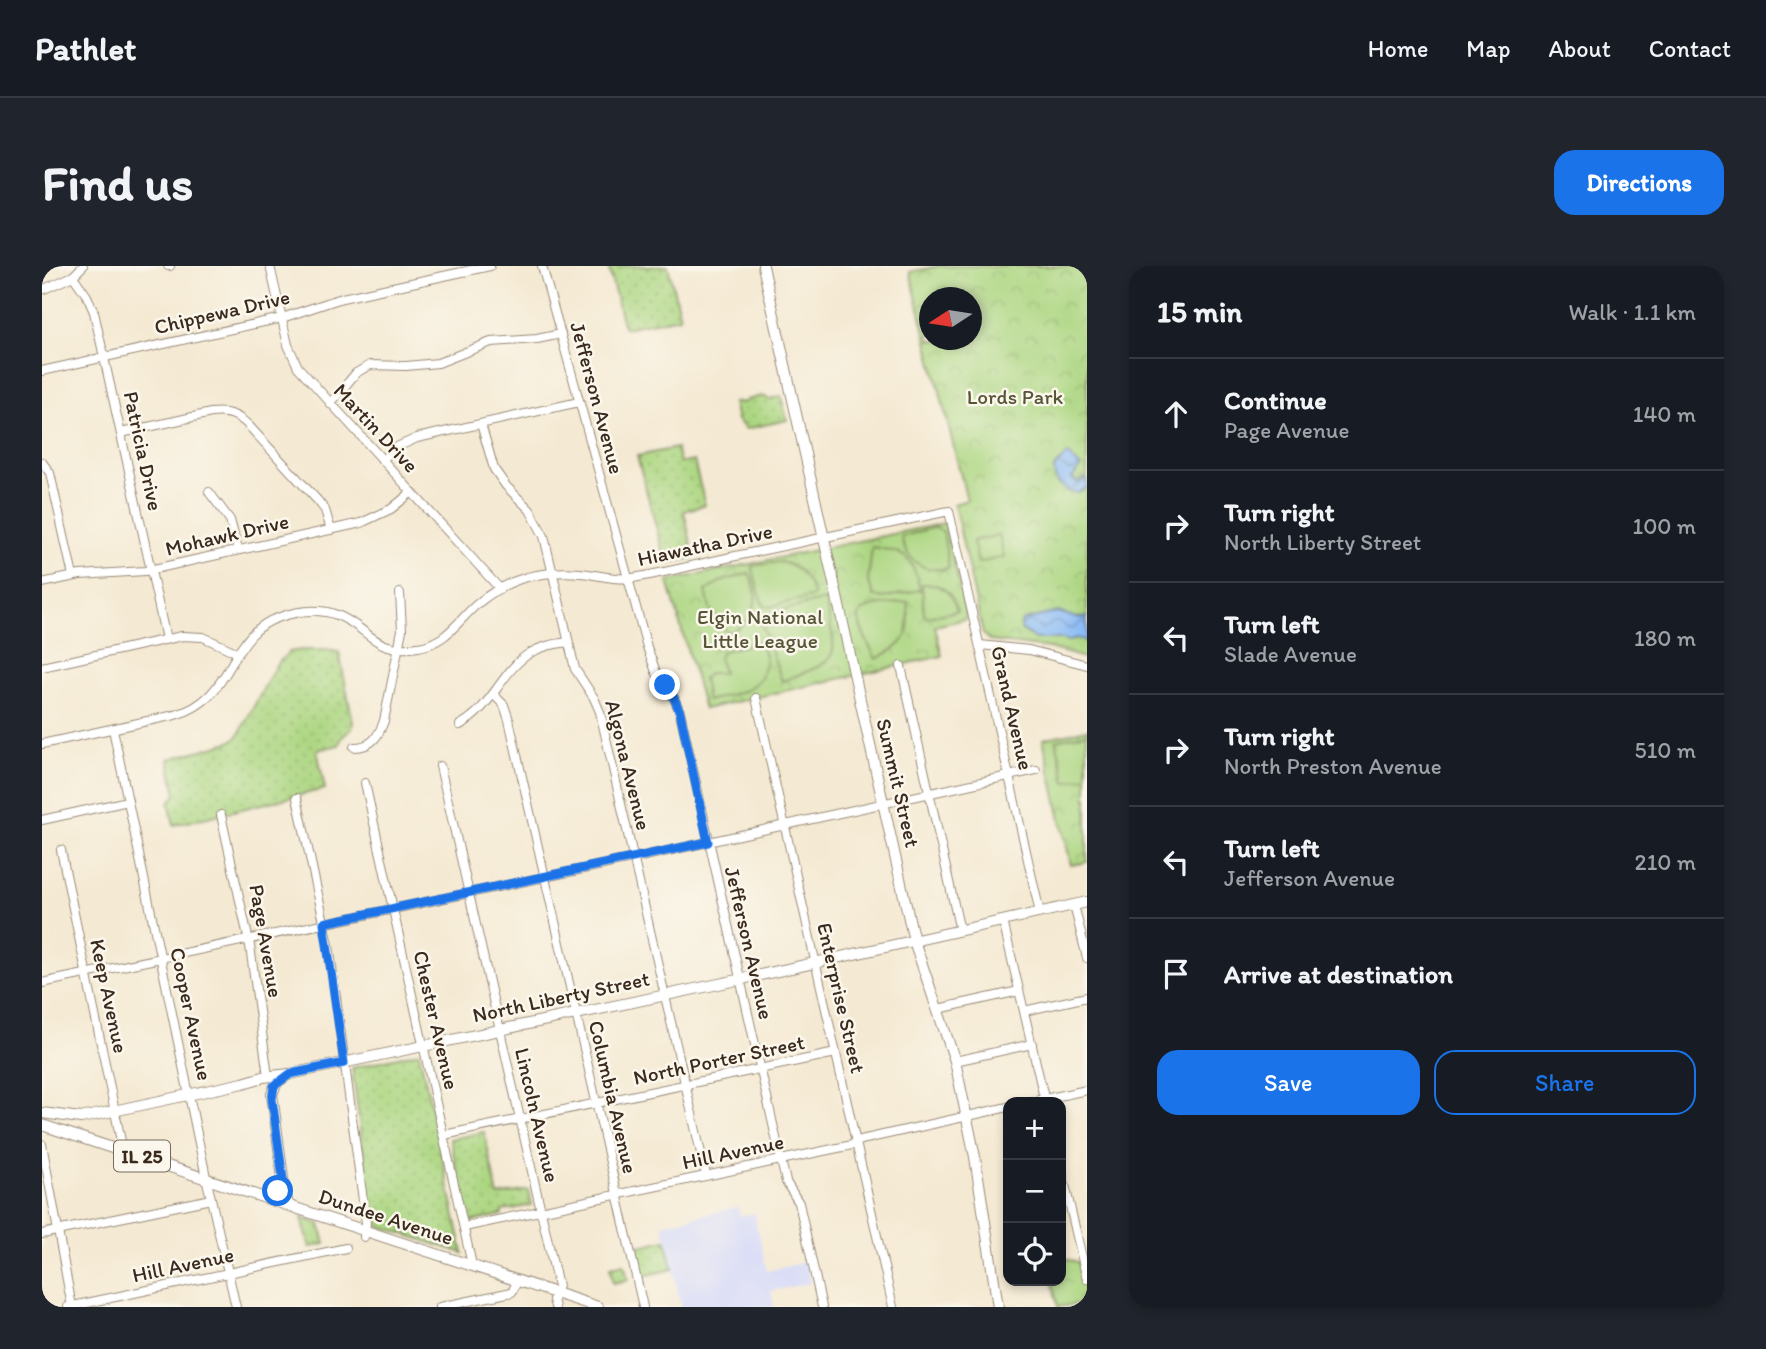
<!DOCTYPE html>
<meta charset="utf-8">
<style>
body{margin:0;font-family:Itim,sans-serif;background:#20242c;color:#f1f3f6}
.controls{position:absolute;right:21px;bottom:21px;display:grid;overflow:hidden;border-radius:14px;box-shadow:0 4px 10px #0003}
.controls button{width:63px;height:63px;display:grid;place-items:center;padding:0;border:0;border-bottom:2px solid #363941;background:#171b24;color:#f1f3f6;font:35px sans-serif}
.compass{position:absolute;left:877px;top:21px;width:63px;height:63px;border-radius:50%;background:#171b24;box-shadow:0 4px 10px #0003;rotate:258deg}
.stop{position:absolute;width:21px;height:21px;margin:-16px;border:5px solid #1a73e8;border-radius:50%;background:#fff}
.stop.end{background:#1a73e8;border-color:#fff;box-shadow:0 2px 7px #0008}
.list{margin:0;padding:0;list-style:none}
h2{display:flex;justify-content:space-between;align-items:center;height:91px;margin:0;padding:0 28px;font-size:30px}
h2 small{font-size:23px;font-weight:400;color:#9ea1a6}
.list li{display:grid;grid-template-columns:46px 1fr auto;gap:21px;align-items:center;box-sizing:border-box;height:112px;padding:0 28px;border-top:2px solid #363941}
.list b{display:block;font-size:26px;white-space:nowrap}
.list p{margin:0;font-size:23px;white-space:nowrap;color:#9ea1a6}
.list em{font-size:23px;font-style:normal;color:#9ea1a6}
.actions{display:flex;gap:14px;padding:21px 28px}
.actions a{flex:1;padding:16px 0;border:2px solid #1a73e8;border-radius:21px;text-align:center;font-size:24px;color:#1a73e8}
.actions .main{background:#1a73e8;color:#fff}
.icon{flex:none;width:38px;height:38px;fill:none;stroke:currentColor;stroke-width:2;stroke-linecap:round;stroke-linejoin:round}
.map{position:relative;flex:none;width:1045px;height:1041px;overflow:hidden;border-radius:21px}
header{display:flex;align-items:center;gap:42px;box-sizing:border-box;height:98px;padding:0 35px;background:#171b24;border-bottom:2px solid #363941}
header strong{font-size:33px}
nav{display:flex;gap:38px;margin-inline-start:auto;font-size:24px}
.intro{display:flex;align-items:center;justify-content:space-between;box-sizing:border-box;height:168px;padding:0 42px}
h1{margin:0;font-size:49px}
.button{padding:18px 32px;border-radius:21px;background:#1a73e8;color:#fff;font-size:24px;font-weight:700}
main{display:flex;gap:42px;padding:0 42px}
aside{flex:1;background:#171b24;border-radius:21px;box-shadow:0 4px 10px #0003}
.map>svg:first-child{display:block}
.built{fill:#d4d8f9}
.grass{fill:url(#grass-dots);stroke:#748050;stroke-width:2}
.park{fill:url(#park-crowns);stroke:#748050;stroke-width:2;fill-rule:evenodd}
.garden{fill:#acd681;stroke:#748050;stroke-width:2}
.water{fill:url(#water-waves);stroke:#62728a;stroke-width:2}
.lines{fill:none;stroke-linecap:round;stroke-linejoin:round}
.minor-casing{stroke:#988a78;stroke-width:10}
.major-casing{stroke:#988a78;stroke-width:12}
.minor{stroke:#fff;stroke-width:8}
.major{stroke:#fff;stroke-width:10}
.route{stroke:#1a73e8;stroke-width:9}
.labels{text-anchor:middle;stroke-width:5;stroke-linejoin:round;paint-order:stroke}
.shield{fill:#fbf7ec;stroke:#75685c;stroke-width:2}
.shield-label{font-size:19px;font-weight:bold;fill:#3b2a1e}
.street-label{font-size:21px;fill:#3b2a1e;stroke:#fbf7ec}
.park-label{font-size:21px;fill:#575537;stroke:#fbf7ec}
</style>
<header>
<strong>Pathlet</strong>
<nav><a>Home</a><a>Map</a><a>About</a><a>Contact</a></nav>
</header>
<div class="intro"><h1>Find us</h1><a class="button">Directions</a></div>
<main>
<div class="map">
<svg width="1045" height="1041" viewBox="0 0 1045 1041">
<defs>
<pattern id="grass-dots" width="8" height="8" patternUnits="userSpaceOnUse" patternTransform="scale(1.75)"><rect width="8" height="8" fill="#acd681"/><path d="M2 2h.1M6 6h.1" fill="none" stroke="#95b86f" stroke-width="1.8" stroke-linecap="round"/></pattern>
<pattern id="park-crowns" width="20" height="18" patternUnits="userSpaceOnUse" patternTransform="scale(1.75)"><rect width="20" height="18" fill="#acd681"/><path d="M2 6a3 3 0 1 1 6 0M12 15a3 3 0 1 1 6 0" fill="none" stroke="#95b86f"/></pattern>
<pattern id="water-waves" width="16" height="10" patternUnits="userSpaceOnUse" patternTransform="scale(1.75)"><rect width="16" height="10" fill="#8abbf6"/><path d="M0 5q4-4 8 0t8 0" fill="none" stroke="#7298c7"/></pattern>
</defs>
<rect width="100%" height="100%" fill="#fbf7ec"/>
<filter id="ink" filterUnits="userSpaceOnUse"><feTurbulence type="fractalNoise" baseFrequency=".0143" numOctaves="2"/><feDisplacementMap in="SourceGraphic" scale="14" xChannelSelector="R" yChannelSelector="G"/><feConvolveMatrix kernelMatrix="1 2 1 2 8 2 1 2 1" color-interpolation-filters="sRGB"/></filter>
<filter id="wash" filterUnits="userSpaceOnUse"><feTurbulence type="fractalNoise" baseFrequency=".00686" numOctaves="4" result="noise"/><feDisplacementMap in="SourceGraphic" scale="28" xChannelSelector="R" yChannelSelector="G"/><feGaussianBlur stdDeviation="1.57" result="paint"/><feColorMatrix in="noise" values="0 0 0 0 0 0 0 0 0 0 0 0 0 0 0 0 0 1.4 0 .05"/><feComposite in="paint" operator="in"/></filter>
<g filter="url(#wash)">
<rect width="100%" height="100%" fill="#f4e9d2"/>
<path class="built" d="M696,941L698,950L712,947L725,1005L764,996L768,1017L729,1025L732,1041H639L621,958Z"/>
<g class="grass">
<path d="M566,0H626L638,51L582,62Z"/>
<path d="M720,130L728,133L739,130L745,154L704,163L695,154L691,137L704,136V134Z"/>
<path d="M634,182L638,197L652,195L663,239L642,245L652,292L624,297L595,190Z"/>
<path d="M260,384H285L297,386L311,457L310,463L300,471L297,479L275,484L283,523L132,559L127,536L134,529L127,493L188,476L196,470L234,399L247,386Z"/>
<path d="M377,786L383,813L421,987L331,958L310,802Z"/>
<path d="M442,866L456,930L486,924L490,939L460,945V949L427,956L408,873Z"/>
<path d="M260,952L278,958L283,978L268,981Z"/>
<path d="M624,974L631,1003L601,1010L594,981Z"/>
<path d="M582,998L586,1014L571,1017L568,1001Z"/>
</g>
<g class="park">
<path d="M897,0H1045V393L1007,382L948,375L941,368L912,238L925,234L868,6ZM888,32H930V74H888Z"/>
<path d="M903,257L925,353L893,360L900,390L662,443L626,315Z"/>
<path d="M1045,463V596L1029,599L1001,473Z"/>
<path d="M1019,992L1036,996L1045,1036L1016,1041L1010,1015H1019Z"/>
</g>
<g class="garden">
<path d="M894,261L901,266L907,302C883,308 864,295 859,271Z"/>
<path d="M957,269L962,291L936,297L931,275Z"/>
<path d="M830,281C864,286 870,290 878,324L841,332L832,330L826,315Z"/>
<path d="M738,296C757,299 766,313 772,330L727,341L720,337L710,300Z"/>
<path d="M707,307C721,333 712,356 686,367L668,343L664,325L678,316Z"/>
<path d="M880,318C900,317 910,326 915,345L886,351L882,349Z"/>
<path d="M783,334C796,396 801,392 740,415L719,355L722,349Z"/>
<path d="M866,336C868,372 866,377 834,393C807,341 808,342 866,336Z"/>
<path d="M719,376L724,393L719,412L705,424L665,435L661,412L668,407H681L677,392L680,385Z"/>
<path d="M1045,467V511L1024,516L1014,474Z"/>
</g>
<g class="water">
<path d="M1025,188L1039,201L1030,212L1036,217L1042,212L1045,215V221L1036,227C1021,226 1012,217 1012,202Z"/>
<path d="M1016,346L1035,352L1045,351V376L1035,372L1025,375L1022,373H993L979,363V356L982,354Z"/>
</g>
</g>
<g filter="url(#ink)">
<g class="lines">
<g class="minor-casing">
<g id="minor">
<path d="M126,0H128"/>
<path d="M228,0L246,79L256,101L458,323"/>
<path d="M500,0L605,381L614,406L632,432L638,446L744,916L757,937L780,1041"/>
<path d="M31,10L45,30L52,46L124,373"/>
<path d="M0,24L31,10L41,0"/>
<path d="M0,105L240,52L300,32L448,0"/>
<path d="M288,138L314,107L328,99L364,100L396,97L449,76L495,73L519,68"/>
<path d="M439,158L452,203L464,220L488,244L502,270L533,403L552,432L558,446L664,909"/>
<path d="M79,167L169,147C185,145 195,148 207,160L276,235L283,244L289,264"/>
<path d="M340,194L355,181L375,172L537,136"/>
<path d="M0,196L8,207L31,310"/>
<path d="M167,226L188,254L196,284"/>
<path d="M0,317L38,309L103,305L319,257L349,243L370,226"/>
<path d="M938,379L987,384L1045,399"/>
<path d="M859,400L918,665"/>
<path d="M0,401L140,370L161,371L196,387"/>
<path d="M452,429L462,439L467,454L601,1041"/>
<path d="M714,432L851,1041"/>
<path d="M418,459C451,441 459,405 488,387C500,380 512,378 526,376"/>
<path d="M71,463L164,911L194,1041"/>
<path d="M0,478L133,449C194,433 184,368 238,351C256,345 277,342 295,349C328,362 331,388 376,381C404,377 415,356 434,339C449,326 467,316 485,311C502,307 521,305 538,307C555,308 573,315 591,312C624,307 656,298 689,291C762,276 834,260 907,245L998,647"/>
<path d="M312,481C330,481 336,471 342,455L360,364L358,327"/>
<path d="M398,500L516,1020L511,1034L513,1041"/>
<path d="M323,517L430,999"/>
<path d="M255,532L287,679L324,957L322,971"/>
<path d="M179,549L208,680L226,810"/>
<path d="M0,554L86,535"/>
<path d="M19,584L79,875L76,882"/>
<path d="M1032,639L1045,692"/>
<path d="M961,655L1003,836"/>
<path d="M0,717L598,591L994,504"/>
<path d="M896,743L977,725"/>
<path d="M982,745L1045,731"/>
<path d="M913,795L990,778"/>
<path d="M988,836L1045,824"/>
<path d="M402,869L794,787"/>
<path d="M0,878L30,1041"/>
<path d="M1019,902L1045,1013"/>
<path d="M422,961L810,879L819,874L966,841"/>
<path d="M0,968L169,933"/>
<path d="M26,1041L304,982"/>
<path d="M398,1041L470,1026L476,1014"/>
</g>
</g>
<g class="major-casing">
<g id="major">
<path d="M721,0L872,675L913,795L933,891L956,1041"/>
<path d="M0,847L39,852L201,817L221,811L248,808L691,715L1045,636"/>
<path d="M0,859L556,1041"/>
<path d="M246,938L243,928L230,828L235,816L247,808"/>
</g>
</g>
<use href="#minor" class="minor"/>
<use href="#major" class="major"/>
</g>
</g>
<g class="lines" filter="url(#ink)">
<path class="route" d="M236,925L242,920L230,833L232,820L248,808L302,797L282,657L666,576L638,446L632,432L623,419"/>
</g>
<g class="labels">
<rect class="shield" x="72" y="874.5" width="56" height="31" rx="5"/>
<g class="shield-label">
<text x="100" y="897">IL 25</text>
</g>
<g class="street-label">
<text transform="translate(180 46) rotate(-13)" y="7">Chippewa Drive</text>
<text transform="translate(555 132) rotate(75)" y="7">Jefferson Avenue</text>
<text transform="translate(334 162) rotate(47)" y="7">Martin Drive</text>
<text transform="translate(101 185) rotate(78)" y="7">Patricia Drive</text>
<text transform="translate(185 269) rotate(-13)" y="7">Mohawk Drive</text>
<text transform="translate(663 279) rotate(-12)" y="7">Hiawatha Drive</text>
<text transform="translate(970 442) rotate(77)" y="7">Grand Avenue</text>
<text transform="translate(586 499) rotate(76)" y="7">Algona Avenue</text>
<text transform="translate(856 517) rotate(77)" y="7">Summit Street</text>
<text transform="translate(224 675) rotate(80)" y="7">Page Avenue</text>
<text transform="translate(707 677) rotate(77)" y="7">Jefferson Avenue</text>
<text transform="translate(67 730) rotate(78)" y="7">Keep Avenue</text>
<text transform="translate(519 731) rotate(-12)" y="7">North Liberty Street</text>
<text transform="translate(799 732) rotate(77)" y="7">Enterprise Street</text>
<text transform="translate(149 748) rotate(78)" y="7">Cooper Avenue</text>
<text transform="translate(394 754) rotate(77)" y="7">Chester Avenue</text>
<text transform="translate(677 794) rotate(-12)" y="7">North Porter Street</text>
<text transform="translate(571 831) rotate(77)" y="7">Columbia Avenue</text>
<text transform="translate(495 849) rotate(77)" y="7">Lincoln Avenue</text>
<text transform="translate(691 886) rotate(-12)" y="7">Hill Avenue</text>
<text transform="translate(344 951) rotate(18)" y="7">Dundee Avenue</text>
<text transform="translate(141 999) rotate(-12)" y="7">Hill Avenue</text>
</g>
<g class="park-label">
<text x="973" y="138">Lords Park</text>
<text x="718" y="358">Elgin National<tspan x="718" dy="24">Little League</tspan></text>
</g>
</g>
</svg>
<div class="controls">
<button>+</button>
<button>−</button>
<button><svg class="icon" aria-label="locate" viewBox="0 0 24 24"><circle cx="12" cy="12" r="6"/><path d="M12 2v4M12 18v4M2 12h4M18 12h4"/></svg></button>
</div>
<svg class="compass" viewBox="-18 -18 36 36"><path d="M0-13l5 13h-10z" fill="#e53935"/><path d="M0 13l5-13h-10z" fill="#9ea1a6"/></svg>
<div class="stop" style="left:236px;top:925px"></div>
<div class="stop end" style="left:623px;top:419px"></div>
</div>
<aside>
<h2>15 min<small>Walk · 1.1 km</small></h2>
<ul class="list">
<li><svg class="icon" aria-label="ahead" viewBox="0 0 24 24"><path d="M12 20V5M6 11l6-6 6 6"/></svg><div><b>Continue</b><p>Page Avenue</p></div><em>140 m</em></li>
<li><svg class="icon" aria-label="right" viewBox="0 0 24 24"><path d="M7 20v-9h11M14 6l5 5-5 5"/></svg><div><b>Turn right</b><p>North Liberty Street</p></div><em>100 m</em></li>
<li><svg class="icon" aria-label="left" viewBox="0 0 24 24"><path d="M17 20v-9H6M10 6l-5 5 5 5"/></svg><div><b>Turn left</b><p>Slade Avenue</p></div><em>180 m</em></li>
<li><svg class="icon" aria-label="right" viewBox="0 0 24 24"><path d="M7 20v-9h11M14 6l5 5-5 5"/></svg><div><b>Turn right</b><p>North Preston Avenue</p></div><em>510 m</em></li>
<li><svg class="icon" aria-label="left" viewBox="0 0 24 24"><path d="M17 20v-9H6M10 6l-5 5 5 5"/></svg><div><b>Turn left</b><p>Jefferson Avenue</p></div><em>210 m</em></li>
<li><svg class="icon" aria-label="arrive" viewBox="0 0 24 24"><path d="M6 21V4h12l-3 4 3 4H6"/></svg><div><b>Arrive at destination</b></div></li>
</ul>
<div class="actions"><a class="main">Save</a><a>Share</a></div>
</aside>
</main>
